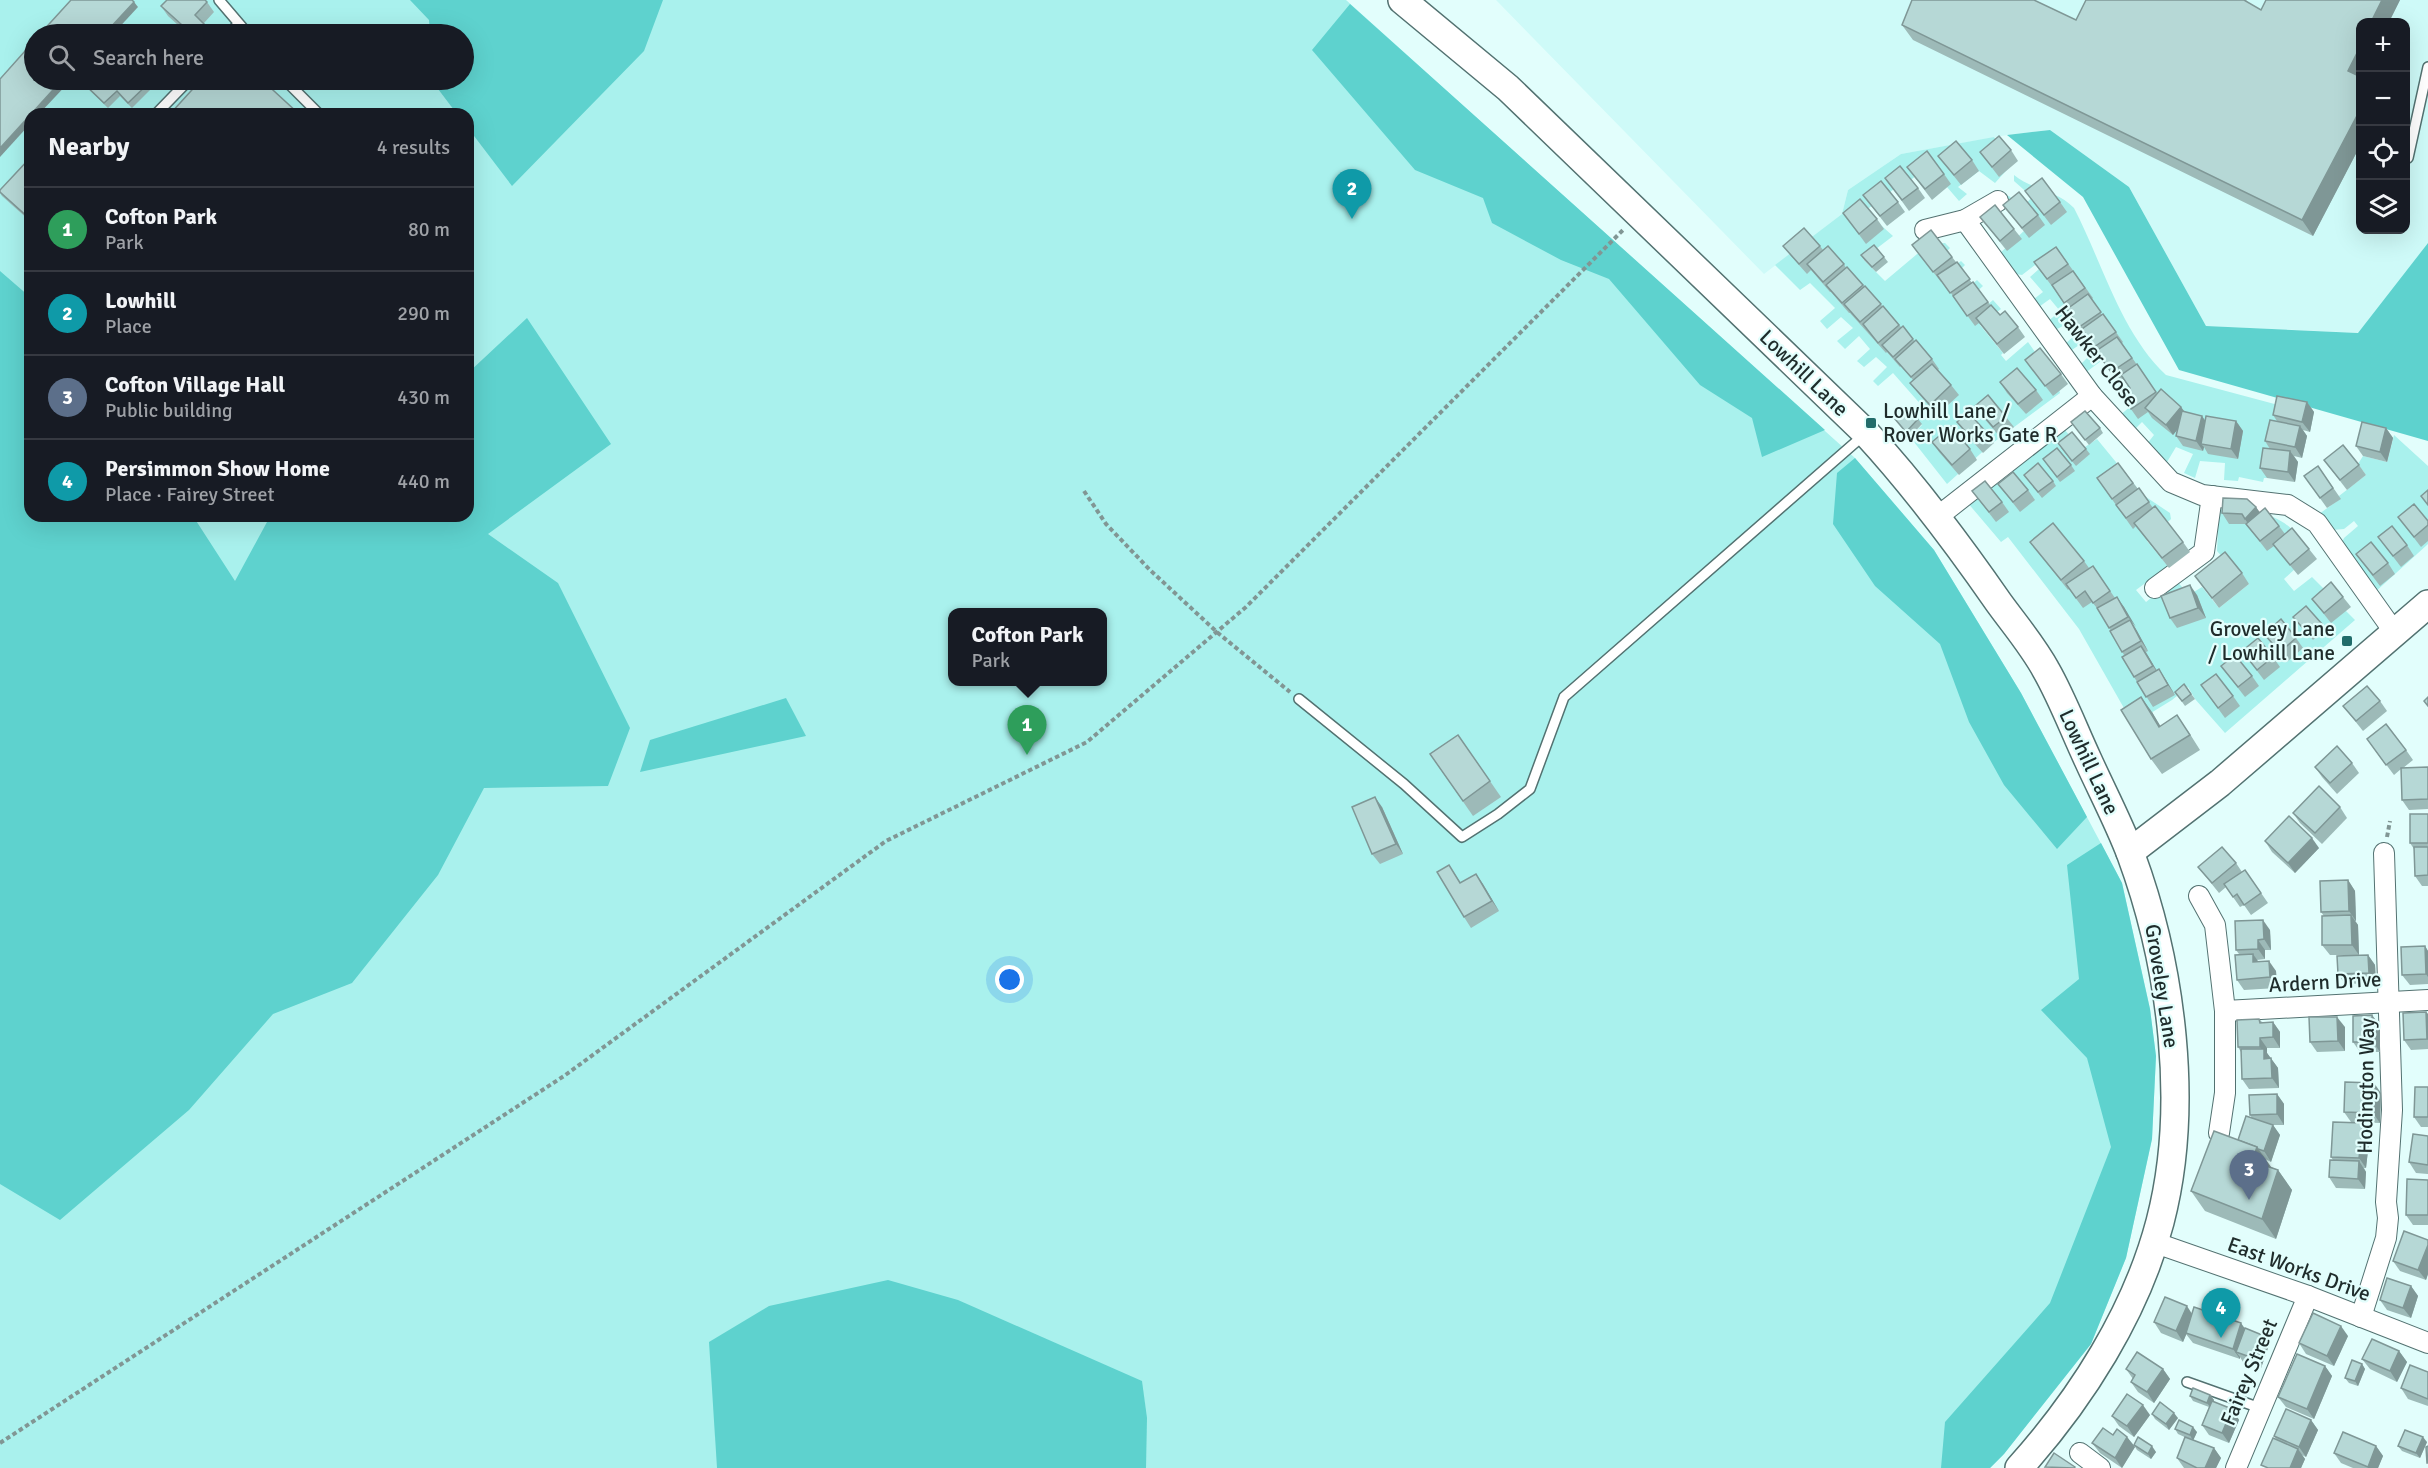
<!DOCTYPE html>
<meta charset="utf-8">
<style>
body{margin:0;font-family:Signika,sans-serif;background:#242831;color:#f1f3f6}
.controls{position:absolute;right:18px;top:18px;display:grid;overflow:hidden;border-radius:12px;box-shadow:0 6px 24px #0002}
.controls button{width:54px;height:54px;display:grid;place-items:center;padding:0;border:0;border-bottom:2px solid #363941;background:#171b24;color:#f1f3f6;font:30px sans-serif}
.you{position:absolute;left:1010px;top:980px;width:21px;height:21px;margin:-15px;border:4px solid #fff;border-radius:50%;background:#1a73e8;box-shadow:0 0 0 9px #1a73e833}
.badge{display:grid;place-items:center;width:39px;height:39px;border-radius:50%;background:#ea580c;color:#fff;font-size:20px;font-weight:700}
.pin{position:absolute;translate:-50% -50px;filter:drop-shadow(0 2px 3px #0008)}
.pin::after{content:'';position:absolute;top:32px;width:21px;height:18px;background:inherit;clip-path:polygon(0 0,100% 0,50% 100%)}
.popup{position:absolute;left:948px;top:608px;width:159px;height:78px;box-sizing:border-box;display:grid;place-content:center;border-radius:12px;background:#171b24;filter:drop-shadow(0 2px 4px #0005);font-size:20px;white-space:nowrap;color:#9ea1a6}
.popup b{font-size:22px;color:#f1f3f6}
.popup::after{content:'';position:absolute;left:50%;top:100%;margin-left:-12px;border:12px solid transparent;border-top-color:#171b24}
.list{margin:0;padding:0;list-style:none}
h2{display:flex;justify-content:space-between;align-items:center;height:78px;margin:0;padding:0 24px;font-size:26px}
h2 small{font-size:20px;font-weight:400;color:#9ea1a6}
.list li{display:grid;grid-template-columns:39px 1fr auto;gap:18px;align-items:center;box-sizing:border-box;height:84px;padding:0 24px;border-top:2px solid #363941}
.list b{display:block;font-size:22px;white-space:nowrap}
.list p{margin:0;font-size:20px;white-space:nowrap;color:#9ea1a6}
.list em{font-size:20px;font-style:normal;color:#9ea1a6}
.icon{flex:none;width:33px;height:33px;fill:none;stroke:currentColor;stroke-width:2;stroke-linecap:round;stroke-linejoin:round}
.map{position:relative;flex:none;width:2428px;height:1468px;overflow:hidden}
.search{position:absolute;background:#171b24;box-shadow:0 6px 24px #0002;left:24px;top:24px;width:450px;height:66px;display:flex;align-items:center;gap:15px;box-sizing:border-box;padding:0 21px;border-radius:33px;color:#9ea1a6;font-size:22px}
.panel{position:absolute;background:#171b24;box-shadow:0 6px 24px #0002;left:24px;top:108px;width:450px;height:414px;border-radius:18px}
.map>svg:first-child{display:block}
.built{fill:#cefaf8;fill-rule:evenodd}
.green{fill:#a9f1ed;fill-rule:evenodd}
.forest{fill:#5ed2ce}
.lines{fill:none;stroke-linecap:round;stroke-linejoin:round}
.lane-casing{stroke:#537271;stroke-width:12}
.street-casing{stroke:#537271;stroke-width:22}
.secondary-casing{stroke:#537271;stroke-width:30}
.path{stroke:#819694;stroke-width:4;stroke-dasharray:4.5 3;stroke-linecap:butt}
.lane{stroke:#fff;stroke-width:9}
.street{stroke:#fff;stroke-width:20}
.secondary{stroke:#fff;stroke-width:27}
.wall{fill:#9dbab8}
.shaded-wall{fill:#7f9796}
.building{fill:#b6d8d6;stroke:#7f9796;stroke-width:1.5}
.poi-dot{fill:#216c6a;stroke:#e2fefc;stroke-width:2}
.labels{text-anchor:middle;stroke-width:4.5;stroke-linejoin:round;paint-order:stroke}
.street-label{font-size:21px;fill:#1f2c2b;stroke:#e2fefc}
.poi-label{font-size:21px;fill:#1f2c2b;stroke:#e2fefc;text-anchor:start}
</style>
<div class="map">
<svg width="2428" height="1468" viewBox="0 0 2428 1468">
<rect width="100%" height="100%" fill="#e2fefc"/>
<path class="built" d="M1496,0H2428V336L2206,326L2129,187L2050,130L2007,135L1901,154L1848,190L1842,214L1764,274ZM2360,22H2406V230H2360Z"/>
<g class="green">
<path d="M0,0H1346L1855,458L1934,550L2021,693L2122,883L2150,1009L2156,1056L2152,1139L2126,1258L2091,1344L2004,1454L1990,1468H0ZM34,34H464V80H34ZM30,114H468V516H30ZM952,612H1102V682H952Z"/>
<path d="M1994,137L2014,162L1995,183L1979,171L1958,187L1967,194L1959,201L1929,166L1904,185L1902,183L1865,211L1893,236L1863,259L1885,281L1929,244L1945,243L1950,248L1943,255L1955,266L1961,261L1965,265L1954,276L1969,287L1977,280L1983,286L1972,296L1985,307L1993,300L2001,309L1980,325L2003,353L2001,355L2006,361L2028,342L2058,385L2060,393L1990,445L1947,484L1910,437L1922,425L1913,416L1923,407L1893,373L1878,386L1873,381L1887,367L1876,357L1864,367L1857,361L1870,349L1859,336L1845,349L1837,341L1853,328L1841,317L1827,329L1820,321L1835,308L1810,283L1800,290L1775,265L1842,214L1848,190L1901,154Z"/>
<path d="M2014,175C2032,190 2057,190 2074,208C2102,262 2121,333 2166,375L2282,406L2267,478H2264L2263,482L2239,477L2238,481L2224,480L2225,463L2200,461L2195,478L2184,473L2193,454L2176,447L2164,467L2143,449L2154,435L2142,422L2132,432L2119,416L2131,406L2119,393L2136,378L2113,352L2085,373L2080,365L2090,355L2082,343L2069,352L2064,345L2075,335L2067,324L2053,331L2046,323L2060,311L2050,299L2036,309L2030,302L2043,292L2030,277L2039,269L2035,265L2022,275L2016,274L1998,255L2025,230L2002,196H2009L2022,208L2032,197L2014,181Z"/>
<path d="M2063,428L2082,449L2097,439L2143,495L2170,513L2171,519L2147,541L2168,566L2136,590L2146,602L2175,579L2189,595L2202,587L2219,608L2249,584L2243,580L2217,551L2219,509C2263,512 2288,512 2310,555L2284,579L2294,591L2312,577L2355,620L2225,733L2195,699L2188,687L2172,700L2133,724L2079,629L2008,537L2001,542L1967,502Z"/>
<path d="M2394,435L2428,466V544L2374,593L2340,547L2344,538L2358,526L2354,521L2344,529L2332,530L2319,514L2340,499L2339,496L2366,475L2358,464L2363,456L2387,462Z"/>
</g>
<g class="forest">
<path d="M410,0H663L644,51L512,186L468,128V114H457L435,85L434,80H464V34H430L429,20Z"/>
<path d="M1350,4L1825,430L1762,457L1752,418L1700,385L1609,279L1561,260L1492,223L1483,198L1415,170L1312,50Z"/>
<path d="M2050,130L2129,187L2206,326L2358,333L2428,243V441L2179,370L2083,197L2007,135Z"/>
<path d="M0,271L30,297V516H193L235,581L267,522L274,516H468V373L527,318L611,444L488,534L558,583L630,728L608,786L484,788L438,875L352,983L273,1014L189,1110L60,1220L0,1184Z"/>
<path d="M1855,458L1934,550L2021,693L2087,817L2057,849L2004,785L1969,722L1940,644L1875,586L1833,524L1837,473Z"/>
<path d="M786,698L806,736L640,772L650,740Z"/>
<path d="M2101,843L2122,883L2150,1009L2156,1056L2152,1139L2126,1258L2091,1344L2004,1454L1990,1468H1941L1945,1422L2050,1303L2111,1147L2087,1058L2041,1010L2079,979L2067,865Z"/>
<path d="M888,1280L958,1300L1142,1381L1147,1418L1146,1468H717L709,1342L769,1306Z"/>
</g>
<g class="lines">
<g class="lane-casing">
<g id="lane">
<path d="M219,0L248,34"/>
<path d="M229,34L238,24"/>
<path d="M285,80L319,114"/>
<path d="M156,114L189,80"/>
<path d="M2408,158L2428,67"/>
<path d="M1299,699L1404,784L1462,837L1498,814L1530,789L1564,697L1865,434"/>
<path d="M2187,1382L2260,1408"/>
</g>
</g>
<g class="street-casing">
<g id="street">
<path d="M1965,220L2092,396L2171,482L2202,495L2288,505L2317,523L2395,633"/>
<path d="M1925,230L1965,220L1998,201"/>
<path d="M1936,518L2092,396"/>
<path d="M2155,588L2204,552L2212,496"/>
<path d="M2199,896L2215,925L2225,1011V1093L2219,1133"/>
<path d="M2225,1011L2428,1000"/>
<path d="M2153,1242L2308,1296L2428,1343"/>
<path d="M2361,1317L2386,1238L2388,1218L2386,1202L2392,1110L2384,853"/>
<path d="M2080,1453L2100,1468"/>
<path d="M2236,1468L2308,1296"/>
</g>
</g>
<g class="secondary-casing">
<g id="secondary">
<path d="M1402,0L1508,88L1866,433C1915,486 1958,544 1999,603C2015,625 2033,646 2046,670C2062,698 2074,730 2088,760C2102,791 2119,823 2131,855C2172,966 2190,1107 2160,1222C2136,1313 2081,1399 2019,1468"/>
<path d="M2130,852L2220,783L2428,604"/>
</g>
</g>
<g class="path">
<path d="M1084,491L1106,524L1150,570L1218,633L1290,692"/>
<path d="M2387,837L2390,821"/>
<path d="M0,1443L564,1076L886,841L1087,742L1246,607L1624,229"/>
</g>
<use href="#lane" class="lane"/>
<use href="#street" class="street"/>
<use href="#secondary" class="secondary"/>
</g>
<g class="wall">
<path d="M2247,0L2246,1L2261,10L2266,0H2400L2389,22H2361V144L2313,236L1913,40L1902,25L2076,20Z"/>
<path d="M207,2L214,12L204,23L211,34H188L168,16L161,6Z"/>
<path d="M79,80H160L132,108L120,96L108,108Z"/>
<path d="M2011,150L2018,161L1999,177L1980,152Z"/>
<path d="M1938,156L1972,160L1979,171L1961,185Z"/>
<path d="M30,158V221L2,196L0,193V190Z"/>
<path d="M1907,167L1944,174L1951,184L1932,200Z"/>
<path d="M1885,178L1918,188L1925,198L1909,211Z"/>
<path d="M2025,191L2060,202L2067,212L2051,225Z"/>
<path d="M1863,195L1898,202L1905,212L1887,226Z"/>
<path d="M2003,205L2038,215L2045,225L2029,238Z"/>
<path d="M1843,213L1877,219L1884,229L1866,244Z"/>
<path d="M1980,217L2014,229L2022,239L2007,251Z"/>
<path d="M1912,245L1952,257L1956,262H1957L1972,283L1973,282L1991,306L2000,315L2018,327L2025,337L2004,354L1979,323L1975,326L1942,281L1941,282Z"/>
<path d="M1783,246H1820L1823,250L1844,264L1846,268L1847,267L1901,327L1932,359L1939,369L1938,370L1951,385L1959,395L1937,415L1918,393L1910,383L1913,380L1901,366L1900,367L1887,352L1886,353L1850,313H1849L1831,292H1830L1811,270L1807,274L1791,256Z"/>
<path d="M2056,247L2093,298L2092,299L2102,315L2103,314L2123,342L2122,343L2157,394L2181,407L2185,412L2205,421H2236L2243,431L2238,459L2208,454L2204,447L2203,451L2183,446L2176,436L2177,430L2173,435L2152,418L2148,412L2138,419L2121,395L2130,388L2123,379L2118,382L2096,351H2097L2087,337H2086L2067,309H2068L2054,289L2034,262Z"/>
<path d="M1861,255L1884,257L1888,262L1876,272L1864,260Z"/>
<path d="M2025,360L2061,374L2068,384L2053,396Z"/>
<path d="M2000,382L2036,390L2043,400L2026,414L2007,393Z"/>
<path d="M2307,402L2314,412L2310,432L2303,430L2307,436L2302,458L2294,456L2298,462L2295,482L2267,478L2260,468L2270,449L2265,441L2277,421L2273,415Z"/>
<path d="M1975,406L2006,417L2014,427L2001,438L1982,416Z"/>
<path d="M1895,419H1918L1922,424L1910,437Z"/>
<path d="M1957,422L1987,433L1994,443L1983,453L1964,432Z"/>
<path d="M2071,422L2100,428L2103,433L2089,445Z"/>
<path d="M2386,428L2393,438L2387,462L2363,456L2356,446Z"/>
<path d="M1932,442L1970,449L1977,460L1959,475L1939,452Z"/>
<path d="M2061,448L2086,449L2090,454L2076,466Z"/>
<path d="M2043,459L2071,465L2075,471L2060,482Z"/>
<path d="M2324,460L2359,465L2366,475L2347,490Z"/>
<path d="M2118,463L2138,489L2139,488L2153,508L2183,542L2190,552L2169,568L2136,526L2133,529L2097,478Z"/>
<path d="M2318,466L2341,499L2327,508L2304,476Z"/>
<path d="M2024,475L2053,481L2056,486L2042,498Z"/>
<path d="M1998,484L2028,490L2035,500L2020,512Z"/>
<path d="M1972,491L2002,502L2009,512L1996,522Z"/>
<path d="M2256,507L2260,513L2279,526L2285,534L2309,549L2317,559L2298,575L2274,546L2267,551L2246,524H2229L2222,513Z"/>
<path d="M2398,517L2428,521V541L2421,547Z"/>
<path d="M2378,537L2407,545L2414,556L2401,567Z"/>
<path d="M2030,542L2084,561L2089,568L2093,566L2115,598L2124,607L2148,651L2146,652L2157,671L2166,680L2175,695L2153,707L2134,677L2124,655L2101,613L2092,602L2083,608L2069,589L2068,590Z"/>
<path d="M2356,554L2388,563L2395,574L2380,586Z"/>
<path d="M2242,573L2249,584L2219,608L2195,576Z"/>
<path d="M2197,595L2206,618L2177,628L2170,618Z"/>
<path d="M2343,597L2351,607L2331,623L2312,599Z"/>
<path d="M2293,617L2322,624L2325,629L2313,640Z"/>
<path d="M2264,634L2296,638L2303,648L2287,662Z"/>
<path d="M2242,651L2273,657L2280,667L2264,680Z"/>
<path d="M2221,666L2252,676L2259,686L2245,697Z"/>
<path d="M2184,684L2195,699L2185,706L2175,692Z"/>
<path d="M2201,685L2233,696L2240,706L2225,718Z"/>
<path d="M2380,701L2387,711L2363,731L2343,706Z"/>
<path d="M2152,712L2160,726L2188,731L2200,750L2162,774L2151,759Z"/>
<path d="M1458,735L1501,797L1473,816L1430,754Z"/>
<path d="M2367,739L2406,750L2413,760L2403,768L2428,767V809L2409,810L2402,800L2401,769L2394,775Z"/>
<path d="M2352,763L2359,773L2337,794L2322,777L2315,767Z"/>
<path d="M1382,807L1403,854L1380,864L1372,854Z"/>
<path d="M2340,807L2347,818L2322,844L2300,823L2293,813Z"/>
<path d="M2428,814V886H2422L2415,876L2414,849L2410,843Z"/>
<path d="M2265,841L2319,848L2295,873L2272,852Z"/>
<path d="M2236,863L2242,872L2245,870L2268,903L2251,915L2244,905L2240,907L2226,887L2219,893L2198,867Z"/>
<path d="M1449,865L1461,883L1476,874L1499,911L1471,928L1464,917Z"/>
<path d="M2348,880L2355,891L2356,921H2355L2358,925L2359,955H2330L2322,945L2324,916L2321,912Z"/>
<path d="M2270,930L2271,950H2265V959L2257,960L2258,962L2276,971L2277,988L2244,990L2237,980L2239,954L2236,950Z"/>
<path d="M2425,946L2428,951V984L2410,985L2402,975Z"/>
<path d="M2368,955L2375,965L2376,983L2345,984L2338,974Z"/>
<path d="M2426,1012L2428,1014V1049L2411,1050L2404,1040Z"/>
<path d="M2372,1015L2380,1026V1052H2360L2353,1042Z"/>
<path d="M2259,1019L2262,1022H2273L2280,1032V1048H2267V1053L2278,1068L2279,1088L2249,1089L2242,1079L2241,1052L2238,1047Z"/>
<path d="M2345,1027V1051L2317,1052L2310,1042Z"/>
<path d="M2428,1087V1127H2421L2414,1117Z"/>
<path d="M2381,1093L2380,1123L2351,1122L2344,1112Z"/>
<path d="M2277,1094L2284,1104V1125H2272H2273L2280,1135L2271,1162L2265,1159L2271,1167L2278,1170L2292,1190L2276,1239L2205,1211L2191,1191L2238,1140L2252,1118L2250,1115Z"/>
<path d="M2370,1133L2366,1168H2364L2366,1172L2365,1189L2336,1188L2329,1177L2333,1160L2331,1157Z"/>
<path d="M2428,1136V1174L2416,1173L2409,1162Z"/>
<path d="M2428,1180V1225H2413L2406,1215Z"/>
<path d="M2428,1240V1274L2426,1280L2400,1271L2393,1261Z"/>
<path d="M2411,1286L2418,1296L2411,1318L2387,1310L2380,1300Z"/>
<path d="M2154,1322L2245,1329L2269,1345L2261,1368L2243,1362L2240,1357V1359L2193,1343L2186,1334L2183,1342L2161,1333Z"/>
<path d="M2348,1336L2334,1366L2306,1354L2299,1343Z"/>
<path d="M2399,1351L2407,1362L2397,1382L2370,1369L2362,1359Z"/>
<path d="M2362,1364L2365,1369L2358,1386L2349,1383L2345,1378Z"/>
<path d="M2325,1366L2332,1376L2314,1419L2286,1407L2278,1397Z"/>
<path d="M2126,1369H2163L2170,1379L2154,1403L2138,1392L2131,1382L2133,1379Z"/>
<path d="M2428,1372V1406L2408,1399L2401,1388Z"/>
<path d="M2210,1395L2214,1400L2213,1402L2232,1409L2239,1420L2229,1443L2209,1435L2202,1425L2209,1407L2193,1401L2190,1396Z"/>
<path d="M2152,1414L2178,1418L2169,1430L2155,1419Z"/>
<path d="M2150,1415L2134,1437L2119,1426L2112,1416Z"/>
<path d="M2311,1420L2318,1430L2306,1457L2302,1455L2305,1459L2301,1468H2268L2277,1440L2274,1436Z"/>
<path d="M2175,1429L2197,1432L2193,1440L2214,1448L2221,1458L2216,1468H2184L2177,1458L2189,1439L2178,1434Z"/>
<path d="M2113,1435L2127,1437L2135,1447L2122,1468L2100,1453L2092,1443Z"/>
<path d="M2427,1442L2420,1458L2402,1451L2398,1446Z"/>
<path d="M2134,1445L2156,1452L2151,1459L2137,1450Z"/>
<path d="M2376,1446L2383,1456L2378,1468H2353L2341,1463L2334,1453Z"/>
</g>
<g class="shaded-wall">
<path d="M2382,0H2400L2389,22H2371Z"/>
<path d="M134,2L138,7L114,33L110,28Z"/>
<path d="M2361,45V83L2348,71Z"/>
<path d="M62,80H71L39,114H31Z"/>
<path d="M2361,108V144L2313,236L2302,220Z"/>
<path d="M30,115V124L0,157V148Z"/>
<path d="M2307,402L2314,412L2310,432L2302,422Z"/>
<path d="M2181,407L2188,417L2173,435L2166,425Z"/>
<path d="M2202,416L2209,426L2201,444L2204,447L2203,451L2196,441Z"/>
<path d="M2236,421L2243,431L2238,459L2231,449Z"/>
<path d="M2300,426L2307,436L2302,458L2295,447Z"/>
<path d="M2386,428L2393,438L2387,462L2380,452Z"/>
<path d="M2290,451L2298,462L2295,482L2288,472Z"/>
<path d="M2256,507L2263,517L2252,530L2245,519Z"/>
<path d="M2190,585L2197,595L2206,618L2198,608Z"/>
<path d="M2117,597L2124,607L2136,627L2128,617Z"/>
<path d="M2130,620L2137,631L2148,651L2141,641Z"/>
<path d="M2141,646L2148,656L2160,676L2153,666Z"/>
<path d="M2159,669L2166,680L2175,695L2168,685Z"/>
<path d="M2141,697L2152,712L2170,742L2159,727Z"/>
<path d="M1375,797L1382,807L1403,854L1396,844Z"/>
<path d="M2312,838L2319,848L2295,873L2288,863Z"/>
<path d="M1476,874L1483,884L1499,911L1492,901Z"/>
<path d="M2348,880L2355,891L2356,921L2349,911Z"/>
<path d="M2351,915L2358,925L2359,955L2352,945Z"/>
<path d="M2263,920L2270,930L2271,950L2264,939Z"/>
<path d="M2258,940L2265,950V959L2258,949Z"/>
<path d="M2425,946L2428,951V977L2426,974Z"/>
<path d="M2253,954L2260,964L2253,962Z"/>
<path d="M2368,955L2375,965L2376,983L2369,973Z"/>
<path d="M2269,961L2276,971L2277,988L2270,977Z"/>
<path d="M2426,1012L2428,1014V1040L2427,1039Z"/>
<path d="M2372,1015L2380,1026V1052L2373,1042Z"/>
<path d="M2337,1017L2345,1027V1051L2338,1041Z"/>
<path d="M2273,1022L2280,1032V1048L2273,1037Z"/>
<path d="M2260,1038L2267,1048V1053L2278,1068L2279,1088L2272,1078L2264,1059V1053L2260,1047Z"/>
<path d="M2374,1083L2381,1093L2380,1123L2373,1113Z"/>
<path d="M2277,1094L2284,1104V1125L2277,1114Z"/>
<path d="M2363,1123L2370,1133L2366,1168L2359,1158Z"/>
<path d="M2273,1125L2280,1135L2271,1162L2264,1151Z"/>
<path d="M2257,1147L2271,1167L2252,1161Z"/>
<path d="M2359,1161L2366,1172L2365,1189L2358,1179Z"/>
<path d="M2278,1170L2292,1190L2276,1239L2262,1219Z"/>
<path d="M2428,1245V1274L2426,1280L2418,1270Z"/>
<path d="M2411,1286L2418,1296L2411,1318L2403,1308Z"/>
<path d="M2187,1306L2194,1317L2183,1342L2176,1331Z"/>
<path d="M2241,1323L2248,1333L2236,1352L2240,1357V1359L2233,1349Z"/>
<path d="M2341,1326L2348,1336L2334,1366L2327,1356Z"/>
<path d="M2262,1335L2269,1345L2261,1368L2253,1358Z"/>
<path d="M2399,1351L2407,1362L2397,1382L2390,1371Z"/>
<path d="M2362,1364L2365,1369L2358,1386L2355,1381Z"/>
<path d="M2325,1366L2332,1376L2314,1419L2307,1409Z"/>
<path d="M2163,1369L2170,1379L2154,1403L2147,1392Z"/>
<path d="M2210,1395L2214,1400L2211,1408L2207,1403Z"/>
<path d="M2143,1405L2150,1415L2134,1437L2127,1426Z"/>
<path d="M2232,1409L2239,1420L2229,1443L2222,1433Z"/>
<path d="M2174,1413L2178,1418L2169,1430L2166,1424Z"/>
<path d="M2311,1420L2318,1430L2306,1457L2299,1447Z"/>
<path d="M2193,1427L2197,1432L2193,1441L2190,1435Z"/>
<path d="M2127,1437L2135,1447L2122,1468L2115,1458Z"/>
<path d="M2423,1437L2427,1442L2420,1458L2416,1453Z"/>
<path d="M2152,1446L2156,1452L2151,1459L2148,1454Z"/>
<path d="M2376,1446L2383,1456L2378,1468H2368V1467Z"/>
<path d="M2214,1448L2221,1458L2216,1468H2205Z"/>
<path d="M2298,1449L2305,1459L2301,1468H2290Z"/>
</g>
<g class="building">
<path d="M71,0H132L134,2L110,28L117,34H40Z"/>
<path d="M167,0H205L207,2L195,15L204,24L194,34H192L161,6Z"/>
<path d="M1912,0H2034L2076,20L2086,0H2244L2261,10L2266,0H2382L2371,22H2361V45L2348,71L2361,77V108L2302,220L1902,25Z"/>
<path d="M34,41V80H62L0,148V79Z"/>
<path d="M80,80H152L128,103L117,91L104,103Z"/>
<path d="M201,80H262L299,114H170Z"/>
<path d="M1999,136L2011,150L1992,167L1980,152Z"/>
<path d="M1956,141L1972,160L1954,175L1938,156Z"/>
<path d="M1927,151L1944,174L1925,189L1907,167Z"/>
<path d="M30,158V219L0,192V190Z"/>
<path d="M1900,166L1918,188L1902,200L1885,178Z"/>
<path d="M2042,178L2060,202L2044,215L2025,191Z"/>
<path d="M1881,181L1898,202L1880,216L1863,195Z"/>
<path d="M2019,192L2038,215L2022,228L2003,205Z"/>
<path d="M1860,199L1877,219L1859,234L1843,213Z"/>
<path d="M1995,205L2014,229L2000,241L1980,217Z"/>
<path d="M1804,228L1820,246L1799,264L1783,246Z"/>
<path d="M1931,230L1952,257L1933,272L1912,245Z"/>
<path d="M1874,245L1884,257L1872,267L1861,255Z"/>
<path d="M1828,246L1844,264L1823,282L1807,264Z"/>
<path d="M2056,247L2068,264L2047,279L2034,262Z"/>
<path d="M1957,262L1970,279L1950,293L1937,275Z"/>
<path d="M1847,267L1863,285L1842,303L1826,285Z"/>
<path d="M2073,271L2085,288L2064,303L2052,285Z"/>
<path d="M1973,282L1988,302L1967,316L1953,296Z"/>
<path d="M1865,286L1881,304L1860,322L1844,304Z"/>
<path d="M2088,294L2101,312L2079,327L2067,309Z"/>
<path d="M1991,305L2000,315L2005,311L2018,327L1997,344L1976,318Z"/>
<path d="M1883,306L1899,325L1878,343L1863,324Z"/>
<path d="M2103,314L2116,332L2094,347L2082,329Z"/>
<path d="M1903,326L1913,339L1893,357L1882,345Z"/>
<path d="M2117,337L2132,358L2111,372L2096,351Z"/>
<path d="M1916,340L1932,359L1911,377L1895,359Z"/>
<path d="M2040,348L2061,374L2045,386L2025,360Z"/>
<path d="M1932,364L1951,385L1930,405L1910,383Z"/>
<path d="M2137,364L2156,392L2131,409L2121,395L2130,388L2121,375Z"/>
<path d="M2017,368L2036,390L2018,404L2000,382Z"/>
<path d="M2161,389L2181,407L2166,425L2145,408Z"/>
<path d="M1988,395L2006,417L1993,427L1975,406Z"/>
<path d="M2277,396L2307,402L2302,422L2273,415Z"/>
<path d="M1907,408L1918,419L1906,432L1895,419Z"/>
<path d="M2085,411L2100,428L2085,440L2071,422Z"/>
<path d="M2182,411L2202,416L2196,441L2176,436Z"/>
<path d="M1968,412L1987,433L1976,443L1957,422Z"/>
<path d="M2206,416L2236,421L2231,449L2201,444Z"/>
<path d="M2270,420L2300,426L2295,447L2265,441Z"/>
<path d="M2362,422L2386,428L2380,452L2356,446Z"/>
<path d="M1951,426L1970,449L1952,465L1932,442Z"/>
<path d="M2072,432L2086,449L2072,461L2058,443Z"/>
<path d="M2343,445L2359,465L2340,480L2324,460Z"/>
<path d="M2057,448L2071,465L2057,477L2043,459Z"/>
<path d="M2263,448L2290,451L2288,472L2260,468Z"/>
<path d="M2038,463L2053,481L2038,492L2024,475Z"/>
<path d="M2118,463L2133,483L2112,499L2097,478Z"/>
<path d="M2318,466L2333,488L2320,498L2304,476Z"/>
<path d="M2013,472L2028,490L2013,502L1998,484Z"/>
<path d="M1985,481L2002,502L1989,512L1972,491Z"/>
<path d="M2139,488L2149,502L2126,518L2116,505Z"/>
<path d="M2428,490V505L2421,496Z"/>
<path d="M2223,498L2247,499L2256,507L2245,519L2242,514L2222,513Z"/>
<path d="M2414,504L2428,521V525L2414,537L2398,517Z"/>
<path d="M2155,506L2183,542L2162,558L2134,523Z"/>
<path d="M2265,508L2279,526L2260,541L2246,524Z"/>
<path d="M2053,523L2084,561L2061,580L2030,542Z"/>
<path d="M2392,526L2407,545L2393,556L2378,537Z"/>
<path d="M2292,528L2309,549L2290,565L2273,544Z"/>
<path d="M2371,542L2388,563L2373,575L2356,554Z"/>
<path d="M2225,552L2242,573L2212,598L2195,576Z"/>
<path d="M2093,566L2110,591L2093,603L2085,591L2076,598L2066,584Z"/>
<path d="M2331,582L2343,597L2324,613L2312,599Z"/>
<path d="M2190,585L2198,608L2170,618L2161,596Z"/>
<path d="M2117,597L2128,617L2109,628L2097,608Z"/>
<path d="M2306,606L2322,624L2309,635L2293,617Z"/>
<path d="M2281,619L2296,638L2280,652L2264,634Z"/>
<path d="M2130,620L2141,641L2122,652L2110,631Z"/>
<path d="M2258,638L2273,657L2257,670L2242,651Z"/>
<path d="M2141,646L2153,666L2134,677L2122,657Z"/>
<path d="M2235,655L2252,676L2238,687L2221,666Z"/>
<path d="M2159,669L2168,685L2146,697L2137,682Z"/>
<path d="M2216,674L2233,696L2218,708L2201,685Z"/>
<path d="M2184,684L2191,694L2182,701L2175,692Z"/>
<path d="M2367,686L2380,701L2356,721L2343,706Z"/>
<path d="M2141,697L2159,727L2177,715L2190,735L2151,759L2121,710Z"/>
<path d="M2428,697V706L2424,701Z"/>
<path d="M2386,724L2406,750L2386,765L2367,739Z"/>
<path d="M1458,735L1490,781L1463,801L1430,754Z"/>
<path d="M2337,746L2352,763L2330,783L2315,767Z"/>
<path d="M2428,767V799L2402,800L2401,768Z"/>
<path d="M2319,786L2340,807L2315,833L2293,813Z"/>
<path d="M1375,797L1396,844L1372,854L1352,807Z"/>
<rect x="2410" y="814" width="18" height="29"/>
<path d="M2289,816L2312,838L2288,863L2265,841Z"/>
<path d="M2222,847L2236,863L2212,883L2198,867Z"/>
<path d="M2414,847H2428V875L2415,876Z"/>
<path d="M1449,865L1460,883L1476,874L1492,901L1464,917L1437,872Z"/>
<path d="M2245,870L2261,893L2244,905L2237,894L2233,897L2224,884Z"/>
<path d="M2348,880L2349,911L2321,912L2320,881Z"/>
<path d="M2351,915L2352,945H2322V916Z"/>
<path d="M2263,920L2264,939L2258,940V949L2236,950L2235,921Z"/>
<path d="M2425,946L2426,974L2402,975L2401,947Z"/>
<path d="M2253,954V962L2269,961L2270,977L2237,980L2235,955Z"/>
<path d="M2368,955L2369,973L2338,974L2337,956Z"/>
<path d="M2426,1012L2427,1039L2404,1040L2403,1013Z"/>
<path d="M2372,1015L2373,1042H2353V1016Z"/>
<path d="M2309,1017H2337L2338,1041L2310,1042Z"/>
<path d="M2259,1019L2260,1023L2273,1022V1037L2260,1038V1047H2238L2237,1020Z"/>
<path d="M2241,1049H2264V1059L2271,1058L2272,1078L2242,1079Z"/>
<path d="M2345,1082L2374,1083L2373,1113L2344,1112Z"/>
<path d="M2415,1087H2428V1117H2414Z"/>
<path d="M2277,1094V1114L2250,1115L2249,1095Z"/>
<path d="M2246,1116L2273,1125L2264,1151L2258,1149L2257,1147L2238,1140Z"/>
<path d="M2333,1122L2363,1123L2359,1158L2331,1157Z"/>
<path d="M2214,1131L2257,1147L2252,1161L2278,1170L2262,1219L2191,1191Z"/>
<path d="M2413,1134L2428,1136V1165L2409,1162Z"/>
<path d="M2330,1160L2359,1161L2358,1179L2329,1177Z"/>
<path d="M2407,1179L2428,1180V1215H2406Z"/>
<path d="M2404,1231L2428,1240V1245L2418,1270L2393,1261Z"/>
<path d="M2387,1278L2411,1286L2403,1308L2380,1300Z"/>
<path d="M2165,1297L2187,1306L2176,1331L2154,1322Z"/>
<path d="M2194,1307L2241,1323L2233,1349L2186,1333Z"/>
<path d="M2313,1313L2341,1326L2327,1356L2299,1343Z"/>
<path d="M2245,1328L2262,1335L2253,1358L2236,1352Z"/>
<path d="M2372,1339L2399,1351L2390,1371L2362,1359Z"/>
<path d="M2137,1352L2163,1369L2147,1392L2131,1382L2135,1375L2126,1369Z"/>
<path d="M2297,1354L2325,1366L2307,1409L2278,1397Z"/>
<path d="M2352,1360L2362,1364L2355,1381L2345,1378Z"/>
<path d="M2410,1365L2428,1372V1399L2401,1388Z"/>
<path d="M2193,1388L2210,1395L2207,1403L2190,1396Z"/>
<path d="M2127,1394L2143,1405L2127,1426L2112,1416Z"/>
<path d="M2212,1401L2232,1409L2222,1433L2202,1425Z"/>
<path d="M2160,1402L2174,1413L2166,1424L2152,1414Z"/>
<path d="M2286,1409L2311,1420L2299,1447L2274,1436Z"/>
<path d="M2179,1420L2193,1427L2190,1435L2175,1429Z"/>
<path d="M2103,1428L2113,1435L2117,1429L2127,1437L2115,1458L2092,1443Z"/>
<path d="M2405,1430L2423,1437L2416,1453L2398,1446Z"/>
<path d="M2343,1432L2376,1446L2368,1467L2334,1453Z"/>
<path d="M2138,1437L2152,1446L2148,1454L2134,1445Z"/>
<path d="M2185,1437L2214,1448L2205,1468H2197L2177,1458Z"/>
<path d="M2273,1438L2298,1449L2290,1468H2268L2261,1465Z"/>
<path d="M2428,1446V1463H2427L2426,1447Z"/>
<path d="M2054,1453L2075,1467L2074,1468L2045,1467Z"/>
</g>
<g class="poi-dot">
<rect x="1865" y="417" width="12" height="12" rx="3"/>
<rect x="2341" y="635" width="12" height="12" rx="3"/>
</g>
<g class="labels">
<g class="street-label">
<text transform="translate(2097 356) rotate(52)" y="7">Hawker Close</text>
<text transform="translate(1804 373) rotate(44)" y="7">Lowhill Lane</text>
<text transform="translate(2089 762) rotate(65)" y="7">Lowhill Lane</text>
<text transform="translate(2325 982) rotate(-3)" y="7">Ardern Drive</text>
<text transform="translate(2162 986) rotate(81)" y="7">Groveley Lane</text>
<text transform="translate(2366 1086) rotate(-89)" y="7">Hodington Way</text>
<text transform="translate(2299 1269) rotate(20)" y="7">East Works Drive</text>
<text transform="translate(2249 1372) rotate(-67)" y="7">Fairey Street</text>
</g>
<g class="poi-label">
<text x="1883" y="418">Lowhill Lane /<tspan x="1883" dy="24">Rover Works Gate R</tspan></text>
<text x="2335" y="636" text-anchor="end">Groveley Lane<tspan x="2335" dy="24">/ Lowhill Lane</tspan></text>
</g>
</g>
</svg>
<div class="controls">
<button>+</button>
<button>−</button>
<button><svg class="icon" aria-label="locate" viewBox="0 0 24 24"><circle cx="12" cy="12" r="6"/><path d="M12 2v4M12 18v4M2 12h4M18 12h4"/></svg></button>
<button><svg class="icon" aria-label="layers" viewBox="0 0 24 24"><path d="M12 4l9 5-9 5-9-5zM3 14l9 5 9-5"/></svg></button>
</div>
<div class="you"></div>
<div class="pin badge" style="left:1027px;top:755px;background:#2e9e5b">1</div>
<div class="popup"><b>Cofton Park</b>Park</div>
<div class="pin badge" style="left:1352px;top:219px;background:#0f9aa8">2</div>
<div class="pin badge" style="left:2249px;top:1200px;background:#5c6f8a">3</div>
<div class="pin badge" style="left:2221px;top:1338px;background:#0f9aa8">4</div>
<div class="search"><svg class="icon" aria-label="search" viewBox="0 0 24 24"><circle cx="10" cy="10" r="6"/><path d="M15 15l6 6"/></svg>Search here</div>
<section class="panel">
<h2>Nearby<small>4 results</small></h2>
<ul class="list">
<li><span class="badge" style="background:#2e9e5b">1</span><div><b>Cofton Park</b><p>Park</p></div><em>80 m</em></li>
<li><span class="badge" style="background:#0f9aa8">2</span><div><b>Lowhill</b><p>Place</p></div><em>290 m</em></li>
<li><span class="badge" style="background:#5c6f8a">3</span><div><b>Cofton Village Hall</b><p>Public building</p></div><em>430 m</em></li>
<li><span class="badge" style="background:#0f9aa8">4</span><div><b>Persimmon Show Home</b><p>Place · Fairey Street</p></div><em>440 m</em></li>
</ul>
</section>
</div>
